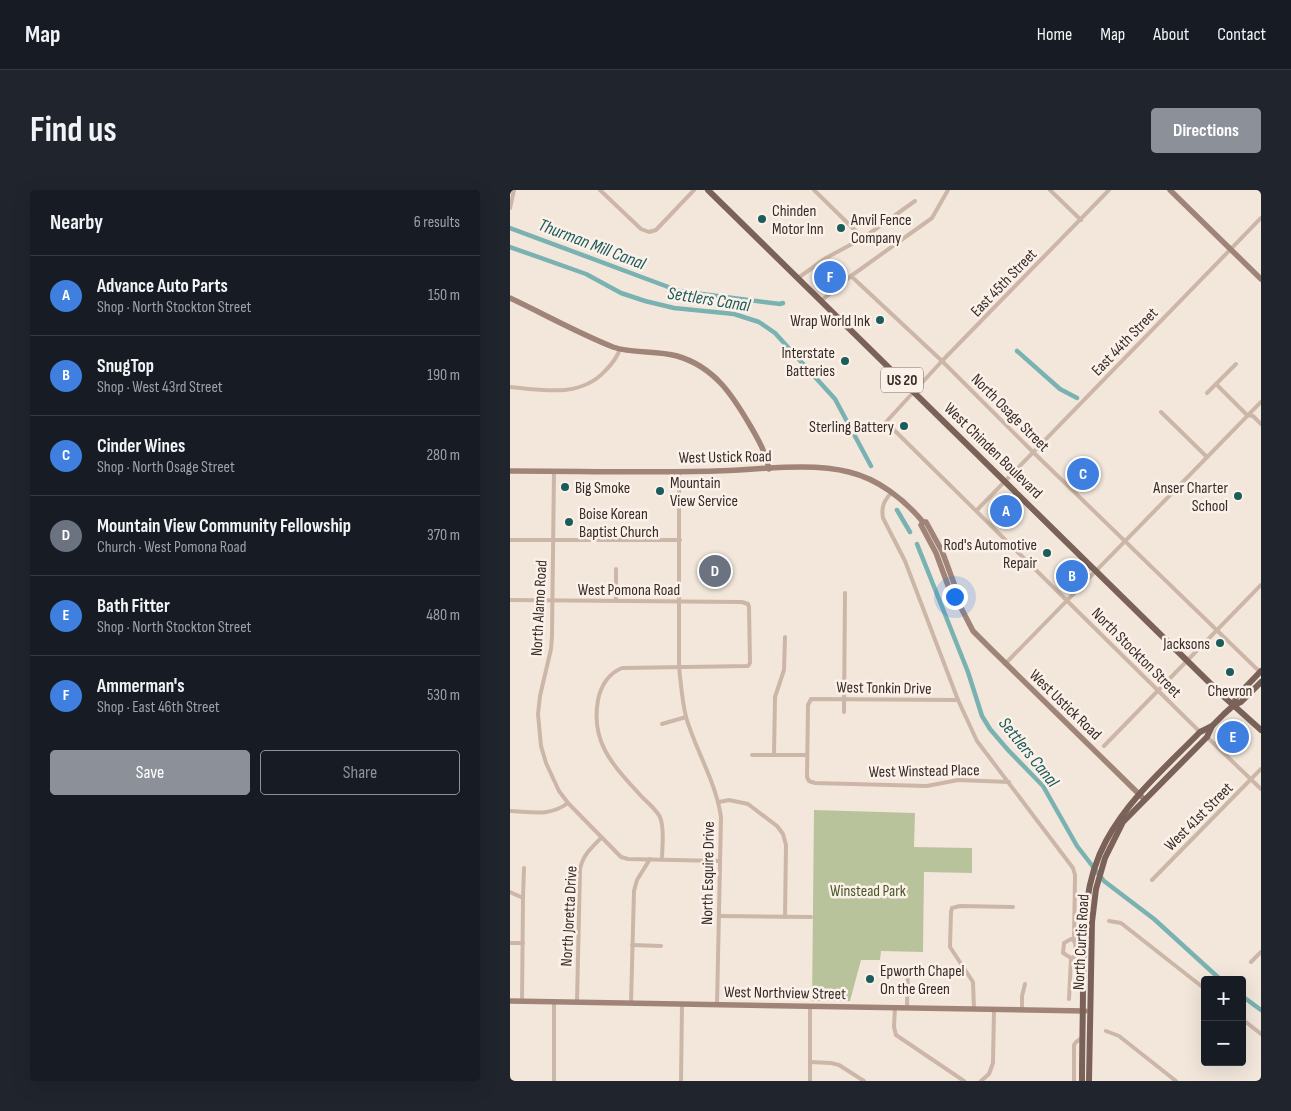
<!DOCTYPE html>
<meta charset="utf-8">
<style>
body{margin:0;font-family:"Sofia Sans Condensed",sans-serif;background:#20242c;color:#f1f3f6}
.controls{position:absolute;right:15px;bottom:15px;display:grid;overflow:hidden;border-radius:5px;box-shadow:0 5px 20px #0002}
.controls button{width:45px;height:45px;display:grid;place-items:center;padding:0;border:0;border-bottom:1px solid #363941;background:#171b24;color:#f1f3f6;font:25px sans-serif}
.you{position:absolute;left:444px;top:406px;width:18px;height:18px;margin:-12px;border:4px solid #fff;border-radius:50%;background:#1a73e8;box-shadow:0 0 0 8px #1a73e833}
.badge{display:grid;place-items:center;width:32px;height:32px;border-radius:50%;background:#8c9099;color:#fff;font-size:16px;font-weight:700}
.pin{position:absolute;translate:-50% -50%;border:2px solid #fff;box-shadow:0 1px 5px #0006}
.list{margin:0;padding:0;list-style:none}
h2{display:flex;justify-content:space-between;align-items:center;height:65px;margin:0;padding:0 20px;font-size:21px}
h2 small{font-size:16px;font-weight:400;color:#9ea1a6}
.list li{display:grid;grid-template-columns:32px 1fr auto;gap:15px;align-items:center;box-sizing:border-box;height:80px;padding:0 20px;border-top:1px solid #363941}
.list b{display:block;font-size:19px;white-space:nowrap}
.list p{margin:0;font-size:16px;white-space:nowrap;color:#9ea1a6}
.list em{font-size:16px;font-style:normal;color:#9ea1a6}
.actions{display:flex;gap:10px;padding:15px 20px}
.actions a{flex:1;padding:11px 0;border:1px solid #8c9099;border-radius:5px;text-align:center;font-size:18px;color:#8c9099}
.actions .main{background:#8c9099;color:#fff}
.map{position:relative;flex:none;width:751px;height:891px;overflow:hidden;border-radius:5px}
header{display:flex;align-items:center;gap:30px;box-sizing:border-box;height:70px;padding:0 25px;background:#171b24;border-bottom:1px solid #363941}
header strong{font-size:24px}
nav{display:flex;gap:28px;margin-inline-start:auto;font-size:18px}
.intro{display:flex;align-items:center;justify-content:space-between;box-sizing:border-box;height:120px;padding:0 30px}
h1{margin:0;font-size:35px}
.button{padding:12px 22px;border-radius:5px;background:#8c9099;color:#fff;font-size:18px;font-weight:700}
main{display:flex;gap:30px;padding:0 30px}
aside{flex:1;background:#171b24;border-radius:5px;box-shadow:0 5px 20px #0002}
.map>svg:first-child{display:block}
.green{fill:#b9c39b}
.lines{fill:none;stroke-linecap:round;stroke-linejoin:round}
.canal{stroke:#79b2b0;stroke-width:4.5}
.street{stroke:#ccb6a7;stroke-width:4}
.secondary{stroke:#a08478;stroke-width:5.5}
.primary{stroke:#7b6258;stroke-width:6}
.poi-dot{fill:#1b5c5c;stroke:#fbf1e9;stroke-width:2}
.labels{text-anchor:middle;stroke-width:5;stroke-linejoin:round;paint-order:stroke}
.shield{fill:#fbf1e9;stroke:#726762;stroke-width:1}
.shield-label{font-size:15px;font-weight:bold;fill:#382c28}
.poi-label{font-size:16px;fill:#382c28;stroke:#fbf1e9;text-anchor:start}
.street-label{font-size:16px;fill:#382c28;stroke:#fbf1e9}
.park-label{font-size:16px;fill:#4a582a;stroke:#fbf1e9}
.water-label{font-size:18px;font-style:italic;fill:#1b5c5c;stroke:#fbf1e9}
</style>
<header>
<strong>Map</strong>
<nav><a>Home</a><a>Map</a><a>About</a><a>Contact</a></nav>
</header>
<div class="intro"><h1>Find us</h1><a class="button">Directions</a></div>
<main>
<aside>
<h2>Nearby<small>6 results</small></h2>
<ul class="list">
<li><span class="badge" style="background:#3f7fe0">A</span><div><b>Advance Auto Parts</b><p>Shop · North Stockton Street</p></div><em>150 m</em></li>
<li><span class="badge" style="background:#3f7fe0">B</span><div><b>SnugTop</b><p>Shop · West 43rd Street</p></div><em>190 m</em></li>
<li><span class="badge" style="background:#3f7fe0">C</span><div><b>Cinder Wines</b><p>Shop · North Osage Street</p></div><em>280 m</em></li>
<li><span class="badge" style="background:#6b7280">D</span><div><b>Mountain View Community Fellowship</b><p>Church · West Pomona Road</p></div><em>370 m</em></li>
<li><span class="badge" style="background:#3f7fe0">E</span><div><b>Bath Fitter</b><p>Shop · North Stockton Street</p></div><em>480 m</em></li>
<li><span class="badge" style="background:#3f7fe0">F</span><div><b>Ammerman's</b><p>Shop · East 46th Street</p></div><em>530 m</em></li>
</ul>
<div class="actions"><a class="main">Save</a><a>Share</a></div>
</aside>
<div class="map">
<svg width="751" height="891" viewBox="0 0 751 891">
<rect width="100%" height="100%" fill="#f3e7dc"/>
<path class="green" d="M304,620L405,623L404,657L462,658V683L414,682L413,762L371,761L370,770H351L340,811H302Z"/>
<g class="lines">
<g class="canal">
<path d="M0,38L169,101L270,114L273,113"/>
<path d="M0,57L76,84L111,103L135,111L164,118L224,124L249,132L265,143L325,209L361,276"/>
<path d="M507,161L550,199L567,208"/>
<path d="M387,320L400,342"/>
<path d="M407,354L458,482L472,526L480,539L498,560L533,596L567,656L594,691L644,729L711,790"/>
<path d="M732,806L751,820"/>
</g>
<g class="street">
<path d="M90,0L131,39L139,42L146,40L184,0"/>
<path d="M304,0L353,48"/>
<path d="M540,0L571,30"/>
<path d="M599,0L432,171L376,232L690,542"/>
<path d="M0,18L4,0"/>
<path d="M341,86L432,171L523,262L750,482"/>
<path d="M288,88L316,68L353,48L405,11"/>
<path d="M311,111L341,86L422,28L438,0"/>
<path d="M706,194L737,225L743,226L751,234"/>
<path d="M0,197C33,200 70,208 95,181C102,174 107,168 110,159"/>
<path d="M697,203L726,174"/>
<path d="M651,222L697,267"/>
<path d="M44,281L42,446L41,459L30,506L28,524L31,556L36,573L49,601L58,613L111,667L118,669L210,671"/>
<path d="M169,281V477C171,494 172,511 176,527C186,561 206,592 211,627L207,815"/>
<path d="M381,303C374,311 371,317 373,328L395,371L448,510L467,551L563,678L565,685L564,750"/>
<path d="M467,320L751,28"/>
<path d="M0,350H170"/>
<path d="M0,410L232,412L238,414L239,417L240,473L238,476L112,478C98,484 91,495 88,510C80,554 105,577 132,607C138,613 146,619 150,627C155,639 152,657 152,669"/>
<path d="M106,411V379"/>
<path d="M495,474L751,212"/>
<path d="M448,510L301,509L298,515L297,587L299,591L305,593L417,596L448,590L499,592"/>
<path d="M334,522L335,403"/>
<path d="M152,534L176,527"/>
<path d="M697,547L751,599"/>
<path d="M594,556L751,395"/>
<path d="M242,565H297"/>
<path d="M264,565L265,507L274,480L275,447"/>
<path d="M209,612L219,610L238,614L267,636L273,644L276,655L275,727"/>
<path d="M0,621C22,622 39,627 58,613"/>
<path d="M642,690L751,579"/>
<path d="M0,702L13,708L12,811"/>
<path d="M13,708L14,678"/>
<path d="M209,726L301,727"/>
<path d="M599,731L611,733L695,799"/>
<path d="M0,753H13"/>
<path d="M122,755L151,756"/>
<path d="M741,772L751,762"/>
<path d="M391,781L405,782"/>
<path d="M559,809L561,768L564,767C567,762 566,756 564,750L561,749L554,753L553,763L561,768"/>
<path d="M67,812L70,679C73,665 81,658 91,648"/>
<path d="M121,813L124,701L127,690L140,669"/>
<path d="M385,817L384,837L386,845L454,891"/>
<path d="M397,817L398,781"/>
<path d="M464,819L463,792L440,757L441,722L442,718L450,716L503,717"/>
<path d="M512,820V806L515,794"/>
<path d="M732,829L751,844"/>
<path d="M596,841L609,846L666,891"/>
<path d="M300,872L321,873L329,875L354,891"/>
<path d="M44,891V812"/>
<path d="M171,891L172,814"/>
<path d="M300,891V816"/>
<path d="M471,891L479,884L483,873L484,819"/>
<path d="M564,891V855L566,852L572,848"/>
</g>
<g class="secondary">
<path d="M660,0L751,89"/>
<path d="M0,108C34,124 68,143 103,157C123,164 146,160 167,166C205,177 223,206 241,237C249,251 256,263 259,279"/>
<path d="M0,281C69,281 137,283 206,281C246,280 301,272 339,282C368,289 394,309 413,332H416L432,361L449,407L447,410"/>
<path d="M413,332L411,335L426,363L443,409L447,410L463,441L481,459L634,609"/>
<path d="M0,811L575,821"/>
</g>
<g class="primary">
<path d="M198,0L712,505L751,540"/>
<path d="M724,515L726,507L751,481"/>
<path d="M572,891C572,858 573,825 573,792C574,744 572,695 596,651C619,608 657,576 690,542L702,536"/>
<path d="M579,891L582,732L586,699L595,668L613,632L697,547L702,536L714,524L724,515L731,512L751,492"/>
</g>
</g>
<g class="poi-dot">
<circle cx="252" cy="29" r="5"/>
<circle cx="331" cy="38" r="5"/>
<circle cx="370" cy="130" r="5"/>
<circle cx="335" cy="171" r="5"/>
<circle cx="394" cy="236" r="5"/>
<circle cx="55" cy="297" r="5"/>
<circle cx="150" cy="301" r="5"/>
<circle cx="728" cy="306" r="5"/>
<circle cx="59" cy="332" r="5"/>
<circle cx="537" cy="363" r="5"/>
<circle cx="710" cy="453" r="5"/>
<circle cx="720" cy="482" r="5"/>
<circle cx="360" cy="789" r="5"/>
</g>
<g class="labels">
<rect class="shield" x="371" y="177.5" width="42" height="25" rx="4"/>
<g class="shield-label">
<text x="392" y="195">US 20</text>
</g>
<g class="poi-label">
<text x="262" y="26">Chinden<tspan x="262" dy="18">Motor Inn</tspan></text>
<text x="341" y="35">Anvil Fence<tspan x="341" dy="18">Company</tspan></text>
<text x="360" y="136" text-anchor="end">Wrap World Ink</text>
<text x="325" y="168" text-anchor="end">Interstate<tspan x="325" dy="18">Batteries</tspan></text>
<text x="384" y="242" text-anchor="end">Sterling Battery</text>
<text x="160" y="298">Mountain<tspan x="160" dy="18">View Service</tspan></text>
<text x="65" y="303">Big Smoke</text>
<text x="718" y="303" text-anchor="end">Anser Charter<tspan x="718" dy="18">School</tspan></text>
<text x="69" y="329">Boise Korean<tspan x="69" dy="18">Baptist Church</tspan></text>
<text x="527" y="360" text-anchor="end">Rod's Automotive<tspan x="527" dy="18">Repair</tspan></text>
<text x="700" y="459" text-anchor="end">Jacksons</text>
<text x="720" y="506" text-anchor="middle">Chevron</text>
<text x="370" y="786">Epworth Chapel<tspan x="370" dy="18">On the Green</tspan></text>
</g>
<g class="street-label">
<text transform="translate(493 92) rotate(-46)" y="6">East 45th Street</text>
<text transform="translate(614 151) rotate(-46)" y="6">East 44th Street</text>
<text transform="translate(501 222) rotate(45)" y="6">North Osage Street</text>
<text transform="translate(484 260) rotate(44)" y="6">West Chinden Boulevard</text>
<text transform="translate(215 266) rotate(-1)" y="6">West Ustick Road</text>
<text x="119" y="405">West Pomona Road</text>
<text transform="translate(28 418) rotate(-87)" y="6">North Alamo Road</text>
<text transform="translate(627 462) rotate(45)" y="6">North Stockton Street</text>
<text transform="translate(374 497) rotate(1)" y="6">West Tonkin Drive</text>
<text transform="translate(556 514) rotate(44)" y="6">West Ustick Road</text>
<text transform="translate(414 580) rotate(-1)" y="6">West Winstead Place</text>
<text transform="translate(688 626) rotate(-45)" y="6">West 41st Street</text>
<text transform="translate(197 683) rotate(-89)" y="6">North Esquire Drive</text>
<text transform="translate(58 726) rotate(-87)" y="6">North Joretta Drive</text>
<text transform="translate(570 752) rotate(-87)" y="6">North Curtis Road</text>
<text transform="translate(275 802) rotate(1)" y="6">West Northview Street</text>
</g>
<g class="park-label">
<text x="358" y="706">Winstead Park</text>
</g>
<g class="water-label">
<text transform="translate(82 54) rotate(21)" y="6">Thurman Mill Canal</text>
<text transform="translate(199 109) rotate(9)" y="6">Settlers Canal</text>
<text transform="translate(519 562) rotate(51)" y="6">Settlers Canal</text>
</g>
</g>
</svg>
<div class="controls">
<button>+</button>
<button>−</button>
</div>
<div class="you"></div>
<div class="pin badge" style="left:496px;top:321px;background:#3f7fe0">A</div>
<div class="pin badge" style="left:562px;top:386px;background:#3f7fe0">B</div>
<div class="pin badge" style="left:573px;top:284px;background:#3f7fe0">C</div>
<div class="pin badge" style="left:205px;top:381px;background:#6b7280">D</div>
<div class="pin badge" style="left:723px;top:547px;background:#3f7fe0">E</div>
<div class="pin badge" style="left:320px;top:87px;background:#3f7fe0">F</div>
</div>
</main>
